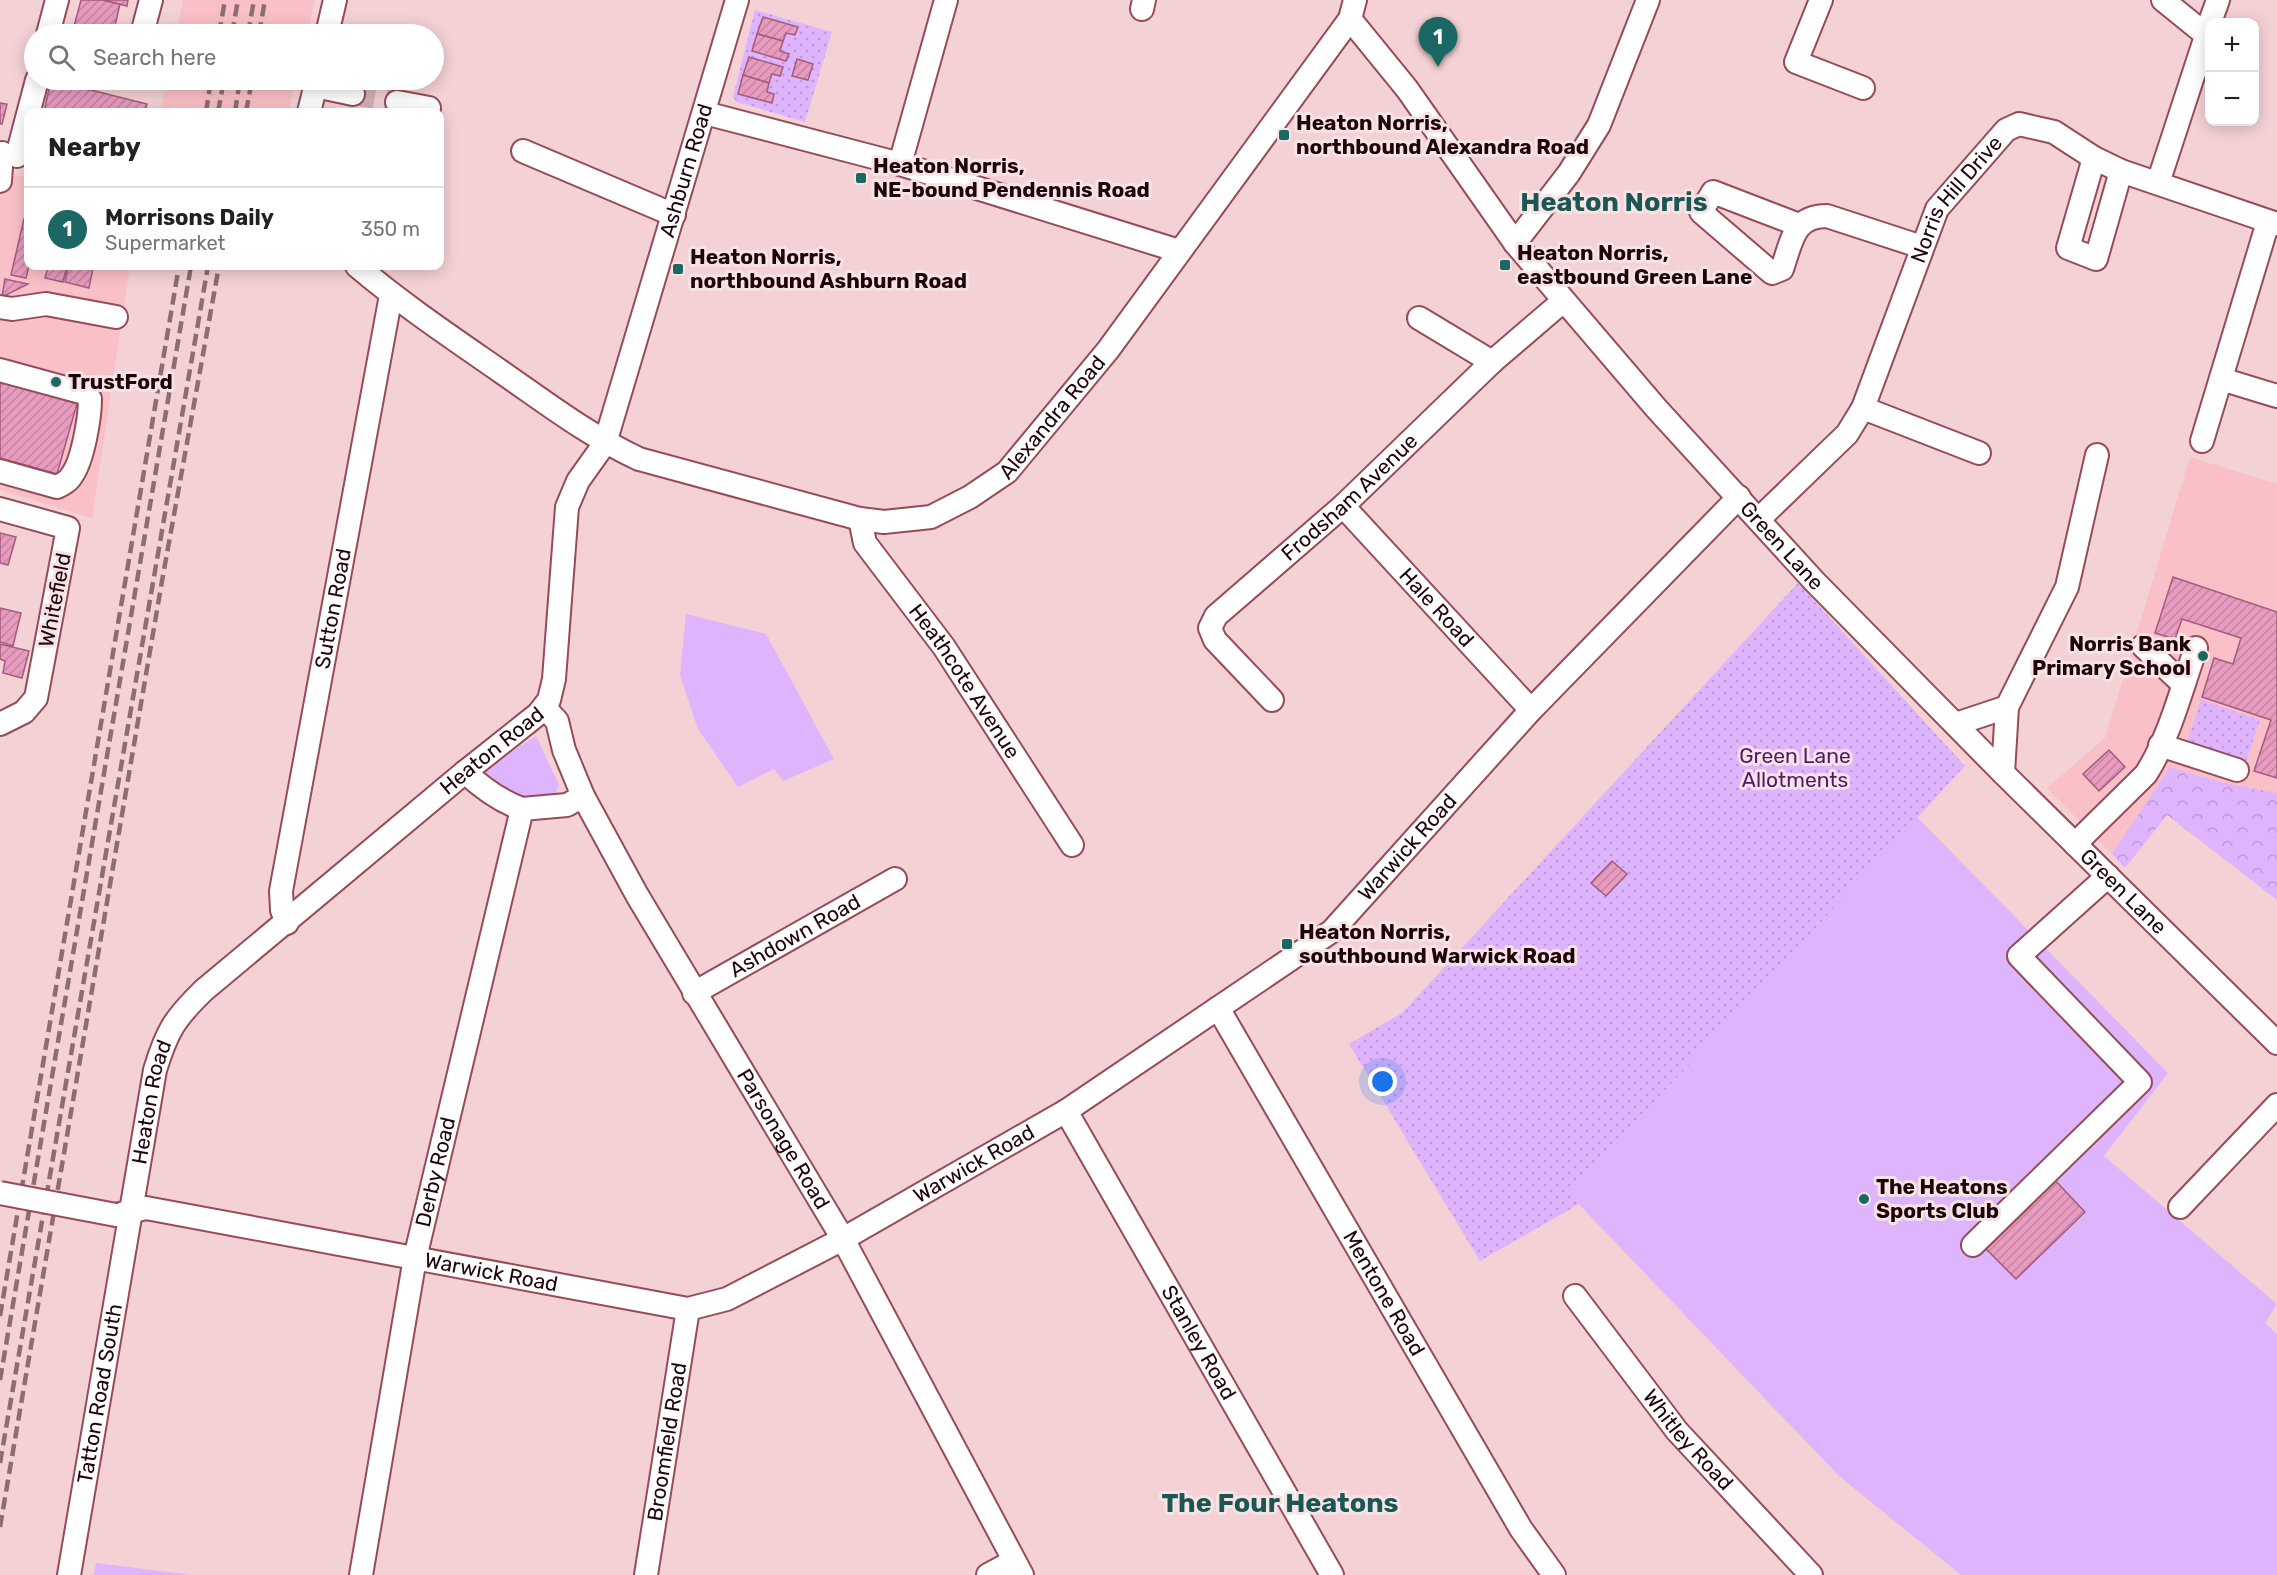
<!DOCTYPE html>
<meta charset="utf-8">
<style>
body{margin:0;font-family:Rubik,sans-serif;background:#f2f2f2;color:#202124}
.controls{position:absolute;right:18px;top:18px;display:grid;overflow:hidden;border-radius:12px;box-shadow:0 3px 15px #0003}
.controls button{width:54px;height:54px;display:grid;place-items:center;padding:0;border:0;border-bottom:2px solid #e0e0e0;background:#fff;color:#202124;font:30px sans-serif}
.you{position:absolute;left:1383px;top:1082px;width:21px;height:21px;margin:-15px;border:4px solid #fff;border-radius:50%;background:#1a73e8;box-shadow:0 0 0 9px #1a73e833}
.badge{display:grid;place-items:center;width:39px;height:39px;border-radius:50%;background:#1b6764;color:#fff;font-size:20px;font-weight:700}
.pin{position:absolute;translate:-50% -50px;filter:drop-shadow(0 2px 3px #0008)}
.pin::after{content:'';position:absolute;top:32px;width:21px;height:18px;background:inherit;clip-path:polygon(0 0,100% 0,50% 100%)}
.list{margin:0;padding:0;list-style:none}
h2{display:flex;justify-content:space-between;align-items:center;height:78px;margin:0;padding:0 24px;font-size:26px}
h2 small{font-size:20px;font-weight:400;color:#757577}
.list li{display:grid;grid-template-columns:39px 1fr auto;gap:18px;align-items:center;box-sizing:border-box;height:84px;padding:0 24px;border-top:2px solid #e0e0e0}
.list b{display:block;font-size:22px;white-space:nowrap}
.list p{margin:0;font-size:20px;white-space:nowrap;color:#757577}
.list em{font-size:20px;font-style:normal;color:#757577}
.icon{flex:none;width:33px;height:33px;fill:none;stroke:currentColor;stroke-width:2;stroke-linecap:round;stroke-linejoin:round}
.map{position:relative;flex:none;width:2277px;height:1575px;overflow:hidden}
.search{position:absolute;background:#fff;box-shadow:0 3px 15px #0003;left:24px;top:24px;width:420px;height:66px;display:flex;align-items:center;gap:15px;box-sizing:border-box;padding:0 21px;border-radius:33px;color:#757577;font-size:22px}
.panel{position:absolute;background:#fff;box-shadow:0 3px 15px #0003;left:24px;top:108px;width:420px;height:162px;border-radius:12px}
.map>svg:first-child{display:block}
.built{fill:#f9c0c7}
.grass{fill:#deb4fc}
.park{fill:url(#park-crowns)}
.garden{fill:url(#garden-dots);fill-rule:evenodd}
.building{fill:url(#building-hatch);stroke:#a25c7e;stroke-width:1.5}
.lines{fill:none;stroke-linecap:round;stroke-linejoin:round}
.minor-tunnel{stroke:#d4b2b6;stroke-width:22;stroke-dasharray:22 11;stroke-linecap:butt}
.minor-casing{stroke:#964c58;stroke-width:26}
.minor{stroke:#fff;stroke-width:22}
.rail{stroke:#8c6d71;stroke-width:4.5;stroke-dasharray:12 6;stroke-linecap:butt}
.minor-bridge-casing{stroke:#964c58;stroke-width:26;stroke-linecap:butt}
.minor-bridge{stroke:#fff;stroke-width:22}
.poi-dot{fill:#1b6764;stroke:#f5e3e5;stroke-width:2}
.labels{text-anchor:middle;stroke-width:6;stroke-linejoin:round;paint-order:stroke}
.poi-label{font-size:21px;font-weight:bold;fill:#1f0409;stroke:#f5e3e5;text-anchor:start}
.street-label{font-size:21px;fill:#1f0409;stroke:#f5e3e5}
.park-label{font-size:21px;fill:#521871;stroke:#f5e3e5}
.district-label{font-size:27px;font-weight:bold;fill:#1b5653;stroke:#f5e3e5}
</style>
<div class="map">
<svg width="2277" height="1575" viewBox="0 0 2277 1575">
<defs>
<pattern id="park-crowns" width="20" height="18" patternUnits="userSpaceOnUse" patternTransform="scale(1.5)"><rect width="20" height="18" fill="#deb4fc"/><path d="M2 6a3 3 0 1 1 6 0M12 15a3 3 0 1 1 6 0" fill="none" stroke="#be99d7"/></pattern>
<pattern id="garden-dots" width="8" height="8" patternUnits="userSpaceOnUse" patternTransform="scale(1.5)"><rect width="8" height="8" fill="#deb4fc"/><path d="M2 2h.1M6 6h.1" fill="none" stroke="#be99d7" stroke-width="1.8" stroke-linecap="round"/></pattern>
<pattern id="building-hatch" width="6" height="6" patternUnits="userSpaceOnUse" patternTransform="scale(1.5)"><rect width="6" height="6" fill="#e79bbe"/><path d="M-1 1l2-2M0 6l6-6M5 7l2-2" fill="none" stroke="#c684a2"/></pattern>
</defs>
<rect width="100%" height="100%" fill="#f4d1d5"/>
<g class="built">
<path d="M183,0H315L307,34H176Z"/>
<path d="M167,80H296L288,112H160Z"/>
<path d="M0,172L28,178V266H130L92,518L0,490Z"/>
<path d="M2190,457L2277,484V793L2221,782L2170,767L2112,854L2047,788L2105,738Z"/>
</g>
<g class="grass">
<path d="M686,614L766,634L834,759L783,781L774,769L738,787L698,729L680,675Z"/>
<path d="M536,736L559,785L556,792L559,796C523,801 508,798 483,770Z"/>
<path d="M1917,817L2168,1073L2104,1156L2277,1304L2265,1323L2277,1334V1575H1961L1839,1476L1569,1194Z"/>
<path d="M96,1563L191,1575H94Z"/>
</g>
<path class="park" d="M2170,767L2221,782L2277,793V900L2167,815L2125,868L2112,854Z"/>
<g class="garden">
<path d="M755,10L832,32L805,122L737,102L733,97ZM763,17L798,27L795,35L786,33L780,51L789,54L786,61L752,51ZM748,58L783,67L780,76L772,74L767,92L774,94L772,103L738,93Z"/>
<path d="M1798,583L1965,766L1570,1193L1579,1204L1480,1261L1349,1044L1402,1013Z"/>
<path d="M2201,700L2260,720L2244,768L2185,748Z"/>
</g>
<g class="building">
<path d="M81,0H103L120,4L113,34H72Z"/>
<path d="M103,0H128L127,6Z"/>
<path d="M763,17L798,27L795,35L786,33L783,41L757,34Z"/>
<path d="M757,34L783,41L780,51L789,54L786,61L752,51Z"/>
<path d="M749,57L783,67L780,76L772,74L769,83L743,75Z"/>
<path d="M797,59L813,64L808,80L792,76Z"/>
<path d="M743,75L769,83L767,92L774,94L772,103L738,94Z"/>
<path d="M51,80L147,104L145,112H44Z"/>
<path d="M51,80H92L89,90Z"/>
<path d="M0,103L7,104L2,124H0Z"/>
<path d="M24,219L28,220L29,266L26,278L11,275Z"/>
<path d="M48,266H67L63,282L45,278Z"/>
<path d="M68,266L93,268L89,288L65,282Z"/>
<path d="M5,279L28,284L2,297Z"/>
<path d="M0,378L78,400L57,474L0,458Z"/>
<path d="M0,533L16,537L8,565L0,563Z"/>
<path d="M2173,577L2277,612V778L2254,771L2271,720L2202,697L2214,658L2233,664L2241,638L2182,619L2175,639L2155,633Z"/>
<path d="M0,608L21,613L13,646L0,642Z"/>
<path d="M0,644L29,651L22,678L3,673L5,661L0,659Z"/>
<path d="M2109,750L2125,767L2099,791L2083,774Z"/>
<path d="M1612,861L1627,874L1606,896L1591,883Z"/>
<path d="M2051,1176L2085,1212L2016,1279L1981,1244Z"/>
</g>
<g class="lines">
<path class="minor-tunnel" d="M353,94L397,102"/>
<g class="minor-casing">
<g id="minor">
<path d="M1821,0L1796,62L1863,88"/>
<path d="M2163,0L2205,34"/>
<path d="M1142,9L1144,0"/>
<path id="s1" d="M1350,19L1407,89L1515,243L1656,408L1814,581L2003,773L2277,1043"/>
<path d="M2210,22L2218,0"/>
<path d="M48,34L57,0"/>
<path d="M142,34L151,0"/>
<path d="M327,34L335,0"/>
<path d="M315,86L353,94"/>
<path d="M397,102L429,108"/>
<path d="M309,112L317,80"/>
<path d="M705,113L900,164L1179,251"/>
<path d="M523,151L674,215"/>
<path d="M17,156L37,80"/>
<path d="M2094,158L2068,248L2096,259L2121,171"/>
<path d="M900,164L946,0"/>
<path d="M0,181L2,153"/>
<path d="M2158,183L2210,24"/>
<path d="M1799,225L1713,192L1701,212L1772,273L1782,269C1792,241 1793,216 1827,216L1922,247"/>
<path d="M1515,243L1569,173L1599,125L1648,0"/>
<path id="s2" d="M357,266C402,304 451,337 500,371C545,402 589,436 639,459L860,519L884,522L931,517L970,497L1007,472L1108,350L1350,19L1355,0"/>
<path d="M0,307L12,309L46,304L116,317"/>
<path d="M1419,318L1492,362"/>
<path d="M0,370L84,393L90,399C90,417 83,460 72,475C69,481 63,484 57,487L0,471"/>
<path d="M2221,379L2277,396"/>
<path d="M1863,408L1979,453"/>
<path d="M2202,441L2268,222"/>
<path id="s3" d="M1343,506L1531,710"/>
<path d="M0,509L68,528L36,698L24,712L0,724"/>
<path id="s4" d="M1760,518L1847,434L1863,408L1937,209L2006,130L2019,124L2054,132L2094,158L2121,171L2277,224"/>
<path id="s5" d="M860,519L865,543L944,647L1072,845"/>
<path d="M2143,646L2183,684"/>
<path id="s6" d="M1272,700L1215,640L1210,628L1216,616L1343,506L1492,362L1562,302"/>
<path id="s7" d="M544,707L557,721L564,750L583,796L637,895L843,1239L1022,1575"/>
<path d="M1956,724L2007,707"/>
<path d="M2160,745L2237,770"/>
<path d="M2003,773L2007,707L2067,587L2097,455"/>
<path d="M522,809L567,805L583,796"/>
<path d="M2075,844L2146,774C2170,736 2181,690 2196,648"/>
<path id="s8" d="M287,923L282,910L281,891L391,295"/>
<path id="s9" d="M694,993L895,879"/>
<path id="s10" d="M1218,1008L1521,1529L1554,1575"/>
<path id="s11" d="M1066,1111L1332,1575"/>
<path d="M2180,1207L2277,1105"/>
<path id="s12" d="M116,1215L146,1208L688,1309L727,1299L843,1239L1066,1111L1332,931L1531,710L1739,497"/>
<path d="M1973,1245L2140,1082L2019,956L2108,876"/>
<path id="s13" d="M1575,1296L1677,1431L1811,1575"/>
<path id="s14" d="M69,1575L155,1070C167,1031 174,1019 204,990L465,772L538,714L549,700L554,679L567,507L578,481L605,443L737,0"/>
<path id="s15" d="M361,1575L415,1258L522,809C500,801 482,788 465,772"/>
<path id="s16" d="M646,1575L688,1309"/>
<path d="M988,1575L1014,1561"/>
</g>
</g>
<use href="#minor" class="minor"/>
<g class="rail">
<path d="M219,34L225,0"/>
<path d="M232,34L238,0"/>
<path d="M248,34L254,0"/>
<path d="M259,34L265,0"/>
<path d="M206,112L211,80"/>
<path d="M218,112L224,80"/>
<path d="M235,112L240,80"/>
<path d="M246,112L252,80"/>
<path d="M0,1316L179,266"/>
<path d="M0,1380L191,266"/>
<path d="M0,1463L208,266"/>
<path d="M0,1527L162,581L219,266"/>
</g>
<g class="minor-bridge-casing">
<path id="minor-bridge" d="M0,1193L116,1215"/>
</g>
<use href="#minor-bridge" class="minor-bridge"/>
</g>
<g class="poi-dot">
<rect x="1278" y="129" width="12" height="12" rx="3"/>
<rect x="855" y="172" width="12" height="12" rx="3"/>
<rect x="1499" y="259" width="12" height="12" rx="3"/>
<rect x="672" y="263" width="12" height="12" rx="3"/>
<circle cx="56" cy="382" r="6"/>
<circle cx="2203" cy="656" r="6"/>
<rect x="1281" y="938" width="12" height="12" rx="3"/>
<circle cx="1864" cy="1199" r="6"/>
</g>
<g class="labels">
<g class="poi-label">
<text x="1296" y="130">Heaton Norris,<tspan x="1296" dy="24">northbound Alexandra Road</tspan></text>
<text x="873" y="173">Heaton Norris,<tspan x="873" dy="24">NE-bound Pendennis Road</tspan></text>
<text x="1517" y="260">Heaton Norris,<tspan x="1517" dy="24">eastbound Green Lane</tspan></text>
<text x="690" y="264">Heaton Norris,<tspan x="690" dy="24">northbound Ashburn Road</tspan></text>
<text x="68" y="389">TrustFord</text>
<text x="2191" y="651" text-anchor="end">Norris Bank<tspan x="2191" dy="24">Primary School</tspan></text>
<text x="1299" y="939">Heaton Norris,<tspan x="1299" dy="24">southbound Warwick Road</tspan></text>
<text x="1876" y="1194">The Heatons<tspan x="1876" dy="24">Sports Club</tspan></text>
</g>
<g class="street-label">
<text dy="7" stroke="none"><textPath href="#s14" startOffset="1612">Ashburn Road</textPath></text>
<text dy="7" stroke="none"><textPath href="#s4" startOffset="382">Norris Hill Drive</textPath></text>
<text dy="7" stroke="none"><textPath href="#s2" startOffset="802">Alexandra Road</textPath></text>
<text dy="7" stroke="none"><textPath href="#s6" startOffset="288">Frodsham Avenue</textPath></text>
<text dy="7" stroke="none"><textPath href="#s1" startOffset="682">Green Lane</textPath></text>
<text transform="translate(55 600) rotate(-79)" y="7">Whitefield</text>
<text dy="7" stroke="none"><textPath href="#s3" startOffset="138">Hale Road</textPath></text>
<text dy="7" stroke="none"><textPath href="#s8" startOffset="320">Sutton Road</textPath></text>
<text dy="7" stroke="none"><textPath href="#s5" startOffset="195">Heathcote Avenue</textPath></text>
<text dy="7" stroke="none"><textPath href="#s14" startOffset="982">Heaton Road</textPath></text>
<text dy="7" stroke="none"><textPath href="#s12" startOffset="1444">Warwick Road</textPath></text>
<text dy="7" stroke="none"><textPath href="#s1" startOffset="1168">Green Lane</textPath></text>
<text dy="7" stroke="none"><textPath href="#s9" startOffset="116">Ashdown Road</textPath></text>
<text dy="7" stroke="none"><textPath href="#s14" startOffset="480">Heaton Road</textPath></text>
<text dy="7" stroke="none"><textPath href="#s7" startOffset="496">Parsonage Road</textPath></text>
<text dy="7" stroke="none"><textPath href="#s12" startOffset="904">Warwick Road</textPath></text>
<text dy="7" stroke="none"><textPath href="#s15" startOffset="410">Derby Road</textPath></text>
<text dy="7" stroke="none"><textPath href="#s12" startOffset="382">Warwick Road</textPath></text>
<text dy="7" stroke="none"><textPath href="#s10" startOffset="330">Mentone Road</textPath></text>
<text dy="7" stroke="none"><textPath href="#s11" startOffset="267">Stanley Road</textPath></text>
<text dy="7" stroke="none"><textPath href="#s14" startOffset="184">Tatton Road South</textPath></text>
<text dy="7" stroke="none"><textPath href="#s13" startOffset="183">Whitley Road</textPath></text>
<text dy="7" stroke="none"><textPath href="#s16" startOffset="135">Broomfield Road</textPath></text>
</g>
<g class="park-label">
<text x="1795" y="763">Green Lane<tspan x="1795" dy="24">Allotments</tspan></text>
</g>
<g class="district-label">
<text x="1614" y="211">Heaton Norris</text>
<text x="1280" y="1512">The Four Heatons</text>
</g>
</g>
</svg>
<div class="controls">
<button>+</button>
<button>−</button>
</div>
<div class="you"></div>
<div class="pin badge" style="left:1438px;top:67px">1</div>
<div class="search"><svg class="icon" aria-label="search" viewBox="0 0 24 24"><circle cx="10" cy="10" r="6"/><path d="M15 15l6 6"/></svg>Search here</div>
<section class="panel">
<h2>Nearby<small></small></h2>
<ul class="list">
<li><span class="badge">1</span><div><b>Morrisons Daily</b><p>Supermarket</p></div><em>350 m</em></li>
</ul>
</section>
</div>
